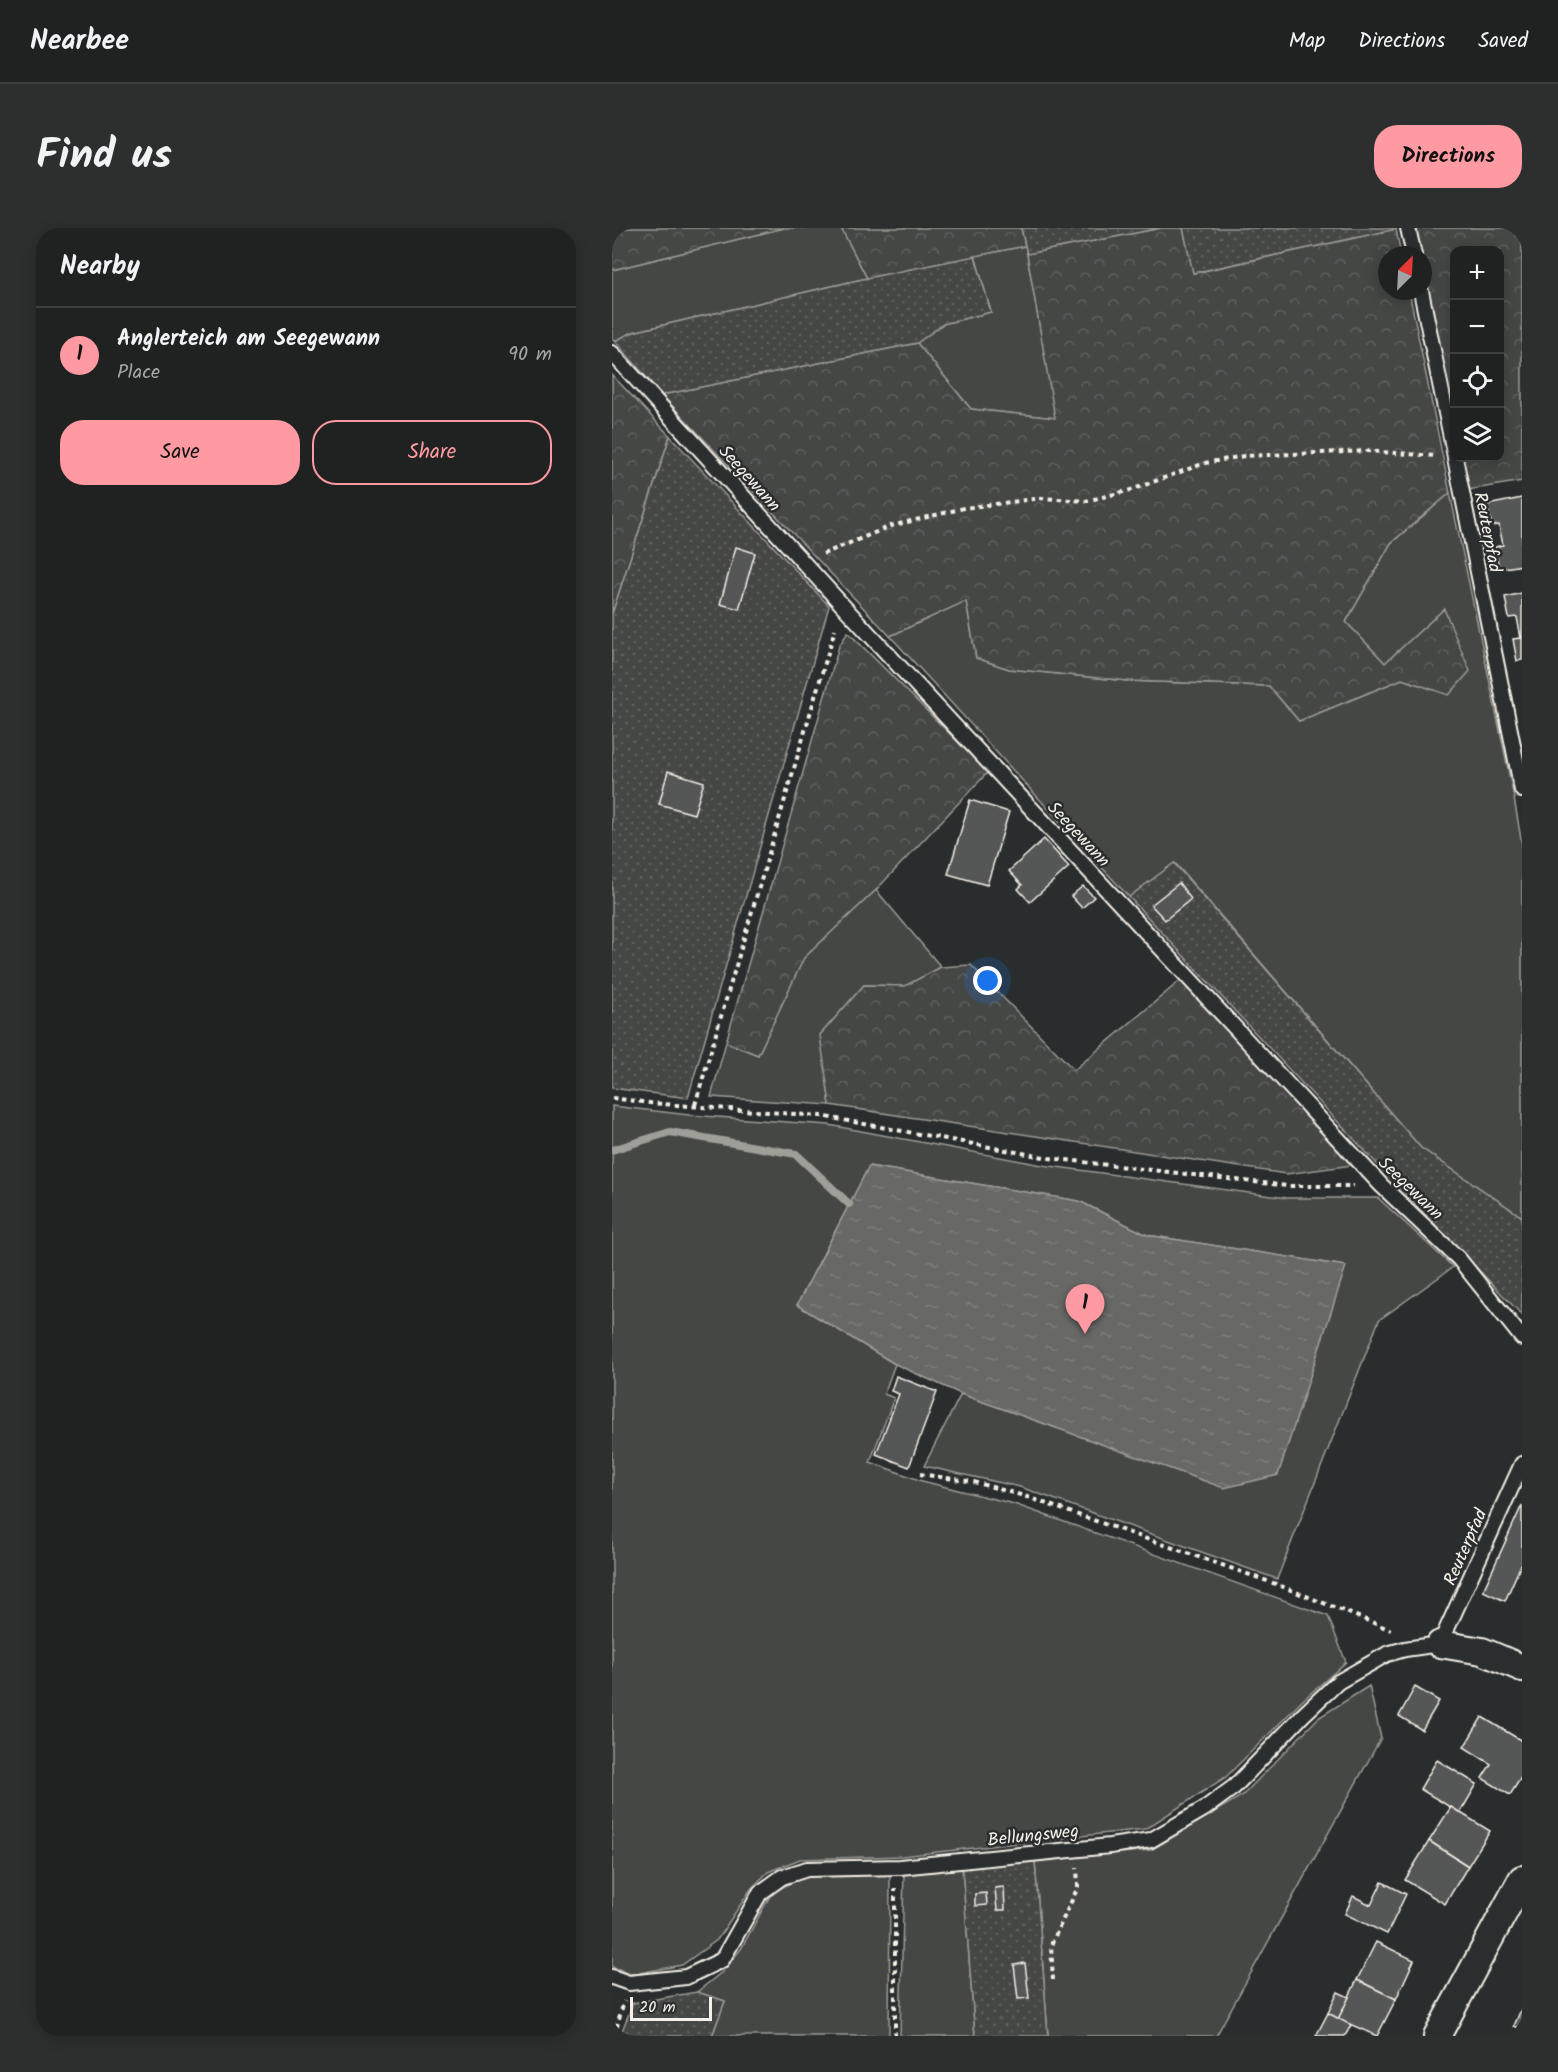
<!DOCTYPE html>
<meta charset="utf-8">
<style>
body{margin:0;font-family:Kalam,sans-serif;background:#2d2f2f;color:#f1f3f6}
.controls{position:absolute;right:18px;top:18px;display:grid;overflow:hidden;border-radius:12px;box-shadow:0 3px 15px #0003}
.controls button{width:54px;height:54px;display:grid;place-items:center;padding:0;border:0;border-bottom:2px solid #3d3f40;background:#202222;color:#f1f3f6;font:30px sans-serif}
.compass{position:absolute;left:766px;top:18px;width:54px;height:54px;border-radius:50%;background:#202222;box-shadow:0 3px 15px #0003;rotate:24deg}
.scale{position:absolute;left:18px;bottom:15px;width:82px;box-sizing:border-box;padding-left:6px;border:3px solid #f4f1e8;border-top:0;font-size:16px;line-height:21px;white-space:nowrap;color:#f4f1e8;-webkit-text-stroke:4px #2a2d2e;paint-order:stroke}
.you{position:absolute;left:376px;top:753px;width:21px;height:21px;margin:-15px;border:4px solid #fff;border-radius:50%;background:#1a73e8;box-shadow:0 0 0 9px #1a73e833}
.badge{display:grid;place-items:center;width:39px;height:39px;border-radius:50%;background:#ff9aa2;color:#111;font-size:20px;font-weight:700}
.pin{position:absolute;translate:-50% -50px;filter:drop-shadow(0 2px 3px #0008)}
.pin::after{content:'';position:absolute;top:32px;width:21px;height:18px;background:inherit;clip-path:polygon(0 0,100% 0,50% 100%)}
.list{margin:0;padding:0;list-style:none}
h2{display:flex;justify-content:space-between;align-items:center;height:78px;margin:0;padding:0 24px;font-size:26px}
h2 small{font-size:20px;font-weight:400;color:#a2a4a5}
.list li{display:grid;grid-template-columns:39px 1fr auto;gap:18px;align-items:center;box-sizing:border-box;height:96px;padding:0 24px;border-top:2px solid #3d3f40}
.list b{display:block;font-size:22px;white-space:nowrap}
.list p{margin:0;font-size:20px;white-space:nowrap;color:#a2a4a5}
.list em{font-size:20px;font-style:normal;color:#a2a4a5}
.actions{display:flex;gap:12px;padding:18px 24px}
.actions a{flex:1;padding:14px 0;border:2px solid #ff9aa2;border-radius:24px;text-align:center;font-size:21px;color:#ff9aa2}
.actions .main{background:#ff9aa2;color:#111}
.icon{flex:none;width:33px;height:33px;fill:none;stroke:currentColor;stroke-width:2;stroke-linecap:round;stroke-linejoin:round}
.map{position:relative;flex:none;width:910px;height:1808px;overflow:hidden;border-radius:24px}
header{display:flex;align-items:center;gap:36px;box-sizing:border-box;height:84px;padding:0 30px;background:#202222;border-bottom:2px solid #3d3f40}
header strong{font-size:28px}
nav{display:flex;gap:33px;margin-inline-start:auto;font-size:21px}
.intro{display:flex;align-items:center;justify-content:space-between;box-sizing:border-box;height:144px;padding:0 36px}
h1{margin:0;font-size:42px}
.button{padding:15px 27px;border-radius:24px;background:#ff9aa2;color:#111;font-size:21px;font-weight:700}
main{display:flex;gap:36px;padding:0 36px}
aside{flex:1;background:#202222;border-radius:24px;box-shadow:0 3px 15px #0003}
.map>svg:first-child{display:block}
.grass{fill:#444645;stroke:#9c9c96;stroke-width:1.5}
.forest{fill:url(#forest-crowns);stroke:#9c9c96;stroke-width:1.5}
.garden{fill:url(#garden-dots);stroke:#9c9c96;stroke-width:1.5}
.water{fill:url(#water-ripples);stroke:#9f9f9a;stroke-width:1.5}
.lines{fill:none;stroke-linecap:round;stroke-linejoin:round}
.stream{stroke:#9f9f9a;stroke-width:8}
.building{fill:#555756;stroke:#f4f1e8;stroke-width:1.5}
.lane-casing{stroke:#f4f1e8;stroke-width:18}
.street-casing{stroke:#f4f1e8;stroke-width:30}
.path{stroke:#f4f1e8;stroke-width:4;stroke-dasharray:4.5 4.5;stroke-linecap:butt}
.lane{stroke:#2a2d2e;stroke-width:14}
.street{stroke:#2a2d2e;stroke-width:26}
.labels{text-anchor:middle;stroke-width:5;stroke-linejoin:round;paint-order:stroke}
.street-label{font-size:18px;fill:#f4f1e8;stroke:#2a2d2e}
</style>
<header>
<strong>Nearbee</strong>
<nav><a>Map</a><a>Directions</a><a>Saved</a></nav>
</header>
<div class="intro"><h1>Find us</h1><a class="button">Directions</a></div>
<main>
<aside>
<h2>Nearby<small></small></h2>
<ul class="list">
<li><span class="badge">1</span><div><b>Anglerteich am Seegewann</b><p>Place</p></div><em>90 m</em></li>
</ul>
<div class="actions"><a class="main">Save</a><a>Share</a></div>
</aside>
<div class="map">
<svg width="910" height="1808" viewBox="0 0 910 1808">
<defs>
<pattern id="forest-crowns" width="20" height="18" patternUnits="userSpaceOnUse" patternTransform="scale(1.5)"><rect width="20" height="18" fill="#444645"/><path d="M2 6a3 3 0 1 1 6 0M12 15a3 3 0 1 1 6 0" fill="none" stroke="#606160"/></pattern>
<pattern id="garden-dots" width="8" height="8" patternUnits="userSpaceOnUse" patternTransform="scale(1.5)"><rect width="8" height="8" fill="#444645"/><path d="M2 2h.1M6 6h.1" fill="none" stroke="#606160" stroke-width="1.8" stroke-linecap="round"/></pattern>
<pattern id="water-ripples" width="26" height="14" patternUnits="userSpaceOnUse" patternTransform="scale(1.5)"><rect width="26" height="14" fill="#676866"/><path d="M2 4q2-2 4 0t4 0M15 11q2-2 4 0t4 0" fill="none" stroke="#7d7e7c"/></pattern>
</defs>
<rect width="100%" height="100%" fill="#2a2d2e"/>
<filter id="ink" filterUnits="userSpaceOnUse"><feTurbulence type="fractalNoise" baseFrequency=".0167" numOctaves="2"/><feDisplacementMap in="SourceGraphic" scale="12" xChannelSelector="R" yChannelSelector="G"/><feConvolveMatrix kernelMatrix="1 2 1 2 8 2 1 2 1" color-interpolation-filters="sRGB"/></filter>
<g filter="url(#ink)">
<g class="grass">
<path d="M172,0H229L255,50L21,104L3,113L0,110V42Z"/>
<path d="M413,18L415,26L444,190L359,181L305,115L331,96L379,84L363,28Z"/>
<path d="M838,265L902,570L910,617V989L809,920L563,635L517,669L278,408L354,372L364,430L397,441L516,453L657,458L687,493L790,451L837,467L832,381L773,435L734,394L779,315Z"/>
<path d="M264,662L329,739L294,758L252,757L209,806L218,877L99,869L114,814L146,827L191,730Z"/>
<path d="M0,878L77,887L217,897L430,937L675,970H766L841,1039L767,1092L665,1351L408,1259L312,1238L349,1166L474,1210L733,1038L535,1007L467,973L257,938L185,1077L283,1136L272,1166L282,1170L258,1234L310,1253L402,1276L716,1388L734,1434L691,1472L614,1549L533,1601L290,1628L188,1631L156,1644L139,1661L105,1712L70,1737L22,1746L0,1739Z"/>
<path d="M757,1458L769,1510L604,1808H436L423,1633L539,1622L631,1567L706,1490Z"/>
<path d="M350,1638L363,1808H288L292,1644Z"/>
<path d="M278,1646L277,1808H100L113,1773L85,1764L110,1744L129,1721L159,1666L176,1656L198,1647Z"/>
</g>
<g class="forest">
<path d="M0,0H172L0,42Z"/>
<path d="M229,0H409L413,18L255,50Z"/>
<path d="M549,0H571L582,45L784,1L789,27H775V63H797L838,265L779,315L734,394L773,435L832,381L858,443L837,467L790,451L687,493L657,458L516,453L397,441L364,430L354,373L278,408L50,167L305,115L359,181L443,190L415,26Z"/>
<path d="M804,0H910V253L856,262L850,230H888V22H843L842,192Z"/>
<path d="M0,147L58,208L0,386Z"/>
<path d="M236,404L376,544L264,662L192,730L146,827L114,814L227,418Z"/>
<path d="M359,737L462,842L569,752L741,937L674,946L218,877L208,807L252,757L293,758L329,739Z"/>
</g>
<g class="garden">
<path d="M409,0H549L415,26Z"/>
<path d="M571,0H784V1L581,45Z"/>
<path d="M363,28L379,84L331,96L305,115L50,167L3,113L21,104L255,50Z"/>
<path d="M58,208L217,378L76,870L0,860V386Z"/>
<path d="M562,635L809,920L910,989V1087L779,951L517,669Z"/>
<path d="M423,1633L436,1808H363L350,1638Z"/>
<path d="M85,1764L113,1773L100,1808H8L21,1775Z"/>
</g>
<path class="water" d="M257,938L467,973L535,1007L734,1038L666,1247L612,1260L349,1166L283,1136L185,1077Z"/>
<g class="lines">
<path class="stream" d="M0,922L58,904L184,926L237,976"/>
</g>
<g class="building">
<path d="M910,270V337L887,341L883,319L891,317L887,297L880,298L875,277Z"/>
<path d="M124,319L143,325L127,381L108,376Z"/>
<path d="M910,365V432L905,433L901,411L909,410L905,389L897,390L893,369Z"/>
<path d="M56,543L92,554L82,586L47,576Z"/>
<path d="M358,572L397,584L375,657L336,646Z"/>
<path d="M432,611L457,639L418,674L406,661L410,657L397,643Z"/>
<path d="M567,655L579,671L553,692L539,677Z"/>
<path d="M471,658L482,669L470,680L459,668Z"/>
<path d="M284,1148L325,1164L297,1239L264,1226L287,1166L279,1163Z"/>
<path d="M910,1277V1334L893,1373L871,1363Z"/>
<path d="M803,1459L827,1473L810,1502L787,1488Z"/>
<path d="M870,1489L910,1513V1548L898,1567L870,1550L879,1536L852,1519Z"/>
<path d="M825,1532L865,1556L848,1585L808,1561Z"/>
<path d="M839,1579L878,1603L856,1638L817,1613Z"/>
<path d="M817,1613L856,1638L833,1676L793,1652Z"/>
<path d="M770,1654L794,1666L775,1706L733,1686L741,1668L759,1677Z"/>
<path d="M392,1659L393,1682H385L383,1660Z"/>
<path d="M374,1665L375,1677L363,1678V1666Z"/>
<path d="M764,1714L802,1732L784,1771L745,1752Z"/>
<path d="M413,1735L417,1770L406,1771L402,1737Z"/>
<path d="M745,1752L784,1771L765,1808L726,1791Z"/>
<path d="M726,1764L737,1769L726,1791L716,1785Z"/>
<path d="M910,1779V1801L902,1798Z"/>
<path d="M716,1785L739,1797L733,1808H704Z"/>
</g>
<g class="lines">
<g class="lane-casing">
<g id="lane">
<path d="M796,0L802,27"/>
<path d="M809,63L843,229"/>
<path d="M0,125L234,381L770,958L847,1031L910,1110"/>
<path d="M843,230L910,562"/>
<path d="M0,1749L17,1755L74,1749L110,1732L148,1665L170,1649L195,1641L288,1639L498,1618L539,1612L592,1581L622,1559L691,1487L726,1454L775,1426L793,1421L828,1416L910,1236"/>
</g>
</g>
<g class="street-casing">
<g id="street">
<path d="M828,1416L870,1423L910,1440"/>
<path d="M825,1808L910,1651"/>
</g>
</g>
<g class="path">
<path d="M211,326L279,298L352,280L430,270L474,273L519,262L593,235L632,228L756,223L824,228"/>
<path d="M0,870L38,875L209,888L437,930L676,958H742"/>
<path d="M83,877L223,401"/>
<path d="M308,1246L362,1254L412,1268L664,1356L779,1402"/>
<path d="M441,1752L439,1717L466,1659L465,1640"/>
<path d="M2,1808L12,1773"/>
<path d="M283,1808V1660"/>
</g>
<use href="#lane" class="lane"/>
<use href="#street" class="street"/>
</g>
</g>
<g class="labels">
<g class="street-label">
<text transform="translate(138 250) rotate(48)" y="6">Seegewann</text>
<text transform="translate(876 304) rotate(79)" y="6">Reuterpfad</text>
<text transform="translate(467 606) rotate(47)" y="6">Seegewann</text>
<text transform="translate(799 960) rotate(44)" y="6">Seegewann</text>
<text transform="translate(853 1319) rotate(-66)" y="6">Reuterpfad</text>
<text transform="translate(421 1607) rotate(-6)" y="6">Bellungsweg</text>
</g>
</g>
</svg>
<div class="controls">
<button>+</button>
<button>−</button>
<button><svg class="icon" aria-label="locate" viewBox="0 0 24 24"><circle cx="12" cy="12" r="6"/><path d="M12 2v4M12 18v4M2 12h4M18 12h4"/></svg></button>
<button><svg class="icon" aria-label="layers" viewBox="0 0 24 24"><path d="M12 4l9 5-9 5-9-5zM3 14l9 5 9-5"/></svg></button>
</div>
<svg class="compass" viewBox="-18 -18 36 36"><path d="M0-13l5 13h-10z" fill="#e53935"/><path d="M0 13l5-13h-10z" fill="#a2a4a5"/></svg>
<div class="scale">20 m</div>
<div class="you"></div>
<div class="pin badge" style="left:473px;top:1106px">1</div>
</div>
</main>
